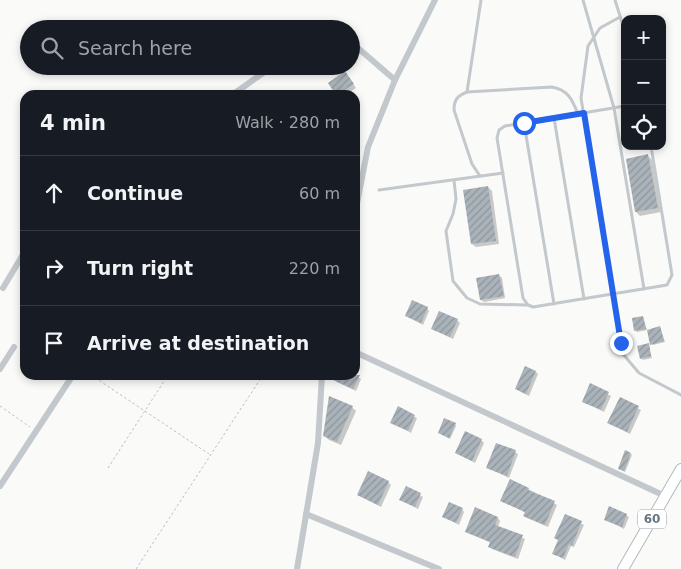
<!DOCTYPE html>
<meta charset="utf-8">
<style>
body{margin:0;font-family:"DejaVu Sans",sans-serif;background:#20242c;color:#f1f3f6}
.controls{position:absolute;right:15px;top:15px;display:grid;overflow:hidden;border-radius:10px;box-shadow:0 2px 8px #0003}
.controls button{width:45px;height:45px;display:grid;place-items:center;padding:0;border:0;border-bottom:1px solid #363941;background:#171b24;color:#f1f3f6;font:25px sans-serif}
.stop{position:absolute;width:15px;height:15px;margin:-11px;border:4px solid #2563eb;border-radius:50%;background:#fff}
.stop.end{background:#2563eb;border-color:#fff;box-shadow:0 1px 5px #0008}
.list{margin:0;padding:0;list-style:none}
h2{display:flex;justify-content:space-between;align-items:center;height:65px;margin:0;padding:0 20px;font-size:21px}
h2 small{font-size:16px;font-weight:400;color:#9ea1a6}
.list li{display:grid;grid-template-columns:32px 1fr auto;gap:15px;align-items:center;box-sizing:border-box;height:75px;padding:0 20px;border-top:1px solid #363941}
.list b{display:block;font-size:19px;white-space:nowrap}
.list em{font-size:16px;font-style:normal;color:#9ea1a6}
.icon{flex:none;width:28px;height:28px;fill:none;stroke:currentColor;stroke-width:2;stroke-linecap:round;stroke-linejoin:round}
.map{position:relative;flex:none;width:681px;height:569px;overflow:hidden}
.search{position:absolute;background:#171b24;box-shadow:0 2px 8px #0003;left:20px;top:20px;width:340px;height:55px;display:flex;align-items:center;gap:12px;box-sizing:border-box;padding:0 18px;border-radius:28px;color:#9ea1a6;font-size:19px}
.panel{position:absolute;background:#171b24;box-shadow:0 2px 8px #0003;left:20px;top:90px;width:340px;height:290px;border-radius:15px}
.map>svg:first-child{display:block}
.shadow{fill:#0003}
.building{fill:url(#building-hatch)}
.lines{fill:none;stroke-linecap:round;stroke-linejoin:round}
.trunk-casing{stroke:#b4b9bd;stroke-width:12}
.path{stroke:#bbbfc2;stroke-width:1;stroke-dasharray:2.5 2.5;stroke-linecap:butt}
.service{stroke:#c3c8cc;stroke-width:3}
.minor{stroke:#c3c8cc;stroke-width:6}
.trunk{stroke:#fff;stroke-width:10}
.route{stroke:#2563eb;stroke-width:6}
.labels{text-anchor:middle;stroke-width:5;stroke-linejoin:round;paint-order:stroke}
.shield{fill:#fff;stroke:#939fa8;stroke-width:1}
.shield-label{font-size:12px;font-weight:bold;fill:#657683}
</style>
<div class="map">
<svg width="681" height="569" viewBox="0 0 681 569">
<defs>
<pattern id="building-hatch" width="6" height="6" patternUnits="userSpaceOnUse" patternTransform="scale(1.25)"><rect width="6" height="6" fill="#aab3b9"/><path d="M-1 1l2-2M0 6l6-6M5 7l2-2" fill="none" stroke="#8e969c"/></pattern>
</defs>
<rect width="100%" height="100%" fill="#fafaf8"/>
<g class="shadow">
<path d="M347,75L356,88L345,95H337L329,84Z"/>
<path d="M648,156L652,160L661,212L640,216L636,212L627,160Z"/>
<path d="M488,187L492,191L499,244L476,247L472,244Z"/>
<path d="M499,275L502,278L505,298L484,302L481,300Z"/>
<path d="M427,308L429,311L423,325L406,316Z"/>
<path d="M643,317L647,330L637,332L636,331Z"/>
<path d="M457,320L460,323L453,339L432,329Z"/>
<path d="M660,327L665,342L653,345L652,344Z"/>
<path d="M648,345L652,358L643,360L641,358Z"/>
<path d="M536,372L538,374L529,396L519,391L517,389Z"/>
<path d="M336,375H355L361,379L356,391L337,382L334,380Z"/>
<path d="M591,385L611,396L604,412L583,401Z"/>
<path d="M620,399L641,410L630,434L609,423Z"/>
<path d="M352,407L356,411L341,445L329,440L325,436Z"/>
<path d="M398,408L417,418L411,433L392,422Z"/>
<path d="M455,424L456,426L450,439L441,434Z"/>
<path d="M481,440L484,443L475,463L456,453Z"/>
<path d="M515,452L518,454L509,478L488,468Z"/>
<path d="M631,454L632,455L625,472L621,470Z"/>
<path d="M388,482L391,485L381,507L358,495Z"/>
<path d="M406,488L423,497L418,509L401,500Z"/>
<path d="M528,489L557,505L548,527L527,518L525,516L526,513L502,500Z"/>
<path d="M462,509L464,512L459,525L443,516Z"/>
<path d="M476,509L498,518L500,521L498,527L525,539L518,559L492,549L489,547L491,543L466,531Z"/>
<path d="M566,515L584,525L574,547L571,546L565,560L554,554L559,541L556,538Z"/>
<path d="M626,515L629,517L624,529L605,519Z"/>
</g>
<g class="building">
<path d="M345,71L354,84L336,95L328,83Z"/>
<path d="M648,154L658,208L635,212L626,159Z"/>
<path d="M488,186L496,241L471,244L463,190Z"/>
<path d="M499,274L504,296L480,300L476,278Z"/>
<path d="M412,300L428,307L421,323L405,316Z"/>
<path d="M439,311L458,319L450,337L431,329Z"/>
<path d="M643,316L646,329L634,331L632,318Z"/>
<path d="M660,326L664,341L650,345L647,330Z"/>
<path d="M649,343L651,356L640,359L637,346Z"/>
<path d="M525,366L536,371L526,394L515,389Z"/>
<path d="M335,375H360L353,389L333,380Z"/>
<path d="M590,383L609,392L601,410L582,402Z"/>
<path d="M329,396L353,406L337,442L323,436Z"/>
<path d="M620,397L639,406L627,432L607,423Z"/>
<path d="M398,406L415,415L408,431L390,423Z"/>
<path d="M444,418L456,423L449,438L438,433Z"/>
<path d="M465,431L482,439L472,461L455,453Z"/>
<path d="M496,443L516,450L507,476L486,468Z"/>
<path d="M625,450L631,453L624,471L618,469Z"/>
<path d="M368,471L389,481L378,505L357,495Z"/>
<path d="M510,479L529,488L528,490L555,501L545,525L523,516L525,512L500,501Z"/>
<path d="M406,486L421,493L415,507L399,500Z"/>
<path d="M449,502L463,508L456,523L442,517Z"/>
<path d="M609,506L627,514L622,527L604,520Z"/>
<path d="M475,507L498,517L495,525L523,535L515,557L488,547L490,542L465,532Z"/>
<path d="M565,514L582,521L572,546L569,544L563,558L552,554L558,540L554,538Z"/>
</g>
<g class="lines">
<g class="trunk-casing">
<path id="trunk" d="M623,569L681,469"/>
</g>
<g class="path">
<path d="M91,375L209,454"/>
<path d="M0,406L30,427"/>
<path d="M108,468L168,375"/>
<path d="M136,569L263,375"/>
</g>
<g class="service">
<path d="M583,0L614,108L644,289"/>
<path d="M615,0L625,32"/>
<path d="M620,17L600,28L588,46L581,98L623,354L639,373L681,395"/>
<path d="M467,92L481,0"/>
<path d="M625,106L505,126L499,130L497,138L523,298L528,305L533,307L667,285L672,275L651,146"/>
<path d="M554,118L584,299"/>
<path d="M524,123L554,304"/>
<path d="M480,176L472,164L454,110C454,100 457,96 467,92L552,87C568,90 572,99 578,114"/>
<path d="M454,180L456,199L453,214L446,231L453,281L467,298L480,304L527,305"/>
<path d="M379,190L503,173"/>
</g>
<g class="minor">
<path d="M327,29H336"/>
<path d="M351,42L395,80"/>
<path d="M232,95L273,66"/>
<path d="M355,214L368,147L395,80L435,0"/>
<path d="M3,288L25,251"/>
<path d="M355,352L665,496"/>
<path d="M0,369L14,347"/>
<path d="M0,486L73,375"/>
<path d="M306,514L439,569"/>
<path d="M297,569L318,443L322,375"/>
</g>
<use href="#trunk" class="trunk"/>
</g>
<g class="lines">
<path class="route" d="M524,123L584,113L621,343"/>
</g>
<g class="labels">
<rect class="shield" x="638" y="509.5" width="28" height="19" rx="4"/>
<g class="shield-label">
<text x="652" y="523">60</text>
</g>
</g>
</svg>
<div class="controls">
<button>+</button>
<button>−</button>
<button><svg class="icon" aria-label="locate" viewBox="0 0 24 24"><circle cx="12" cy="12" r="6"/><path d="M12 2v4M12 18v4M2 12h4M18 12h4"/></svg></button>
</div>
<div class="stop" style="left:524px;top:123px"></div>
<div class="stop end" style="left:621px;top:343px"></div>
<div class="search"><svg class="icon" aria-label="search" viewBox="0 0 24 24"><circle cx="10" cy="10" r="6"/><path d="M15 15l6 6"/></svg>Search here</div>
<section class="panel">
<h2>4 min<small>Walk · 280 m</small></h2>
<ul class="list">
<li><svg class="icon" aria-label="ahead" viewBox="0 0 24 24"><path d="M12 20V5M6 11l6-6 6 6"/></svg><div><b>Continue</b></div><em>60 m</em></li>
<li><svg class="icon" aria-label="right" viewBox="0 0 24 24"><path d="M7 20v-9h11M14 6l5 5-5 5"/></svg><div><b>Turn right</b></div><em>220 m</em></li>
<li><svg class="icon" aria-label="arrive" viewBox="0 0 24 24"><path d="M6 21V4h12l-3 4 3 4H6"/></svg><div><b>Arrive at destination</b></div></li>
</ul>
</section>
</div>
